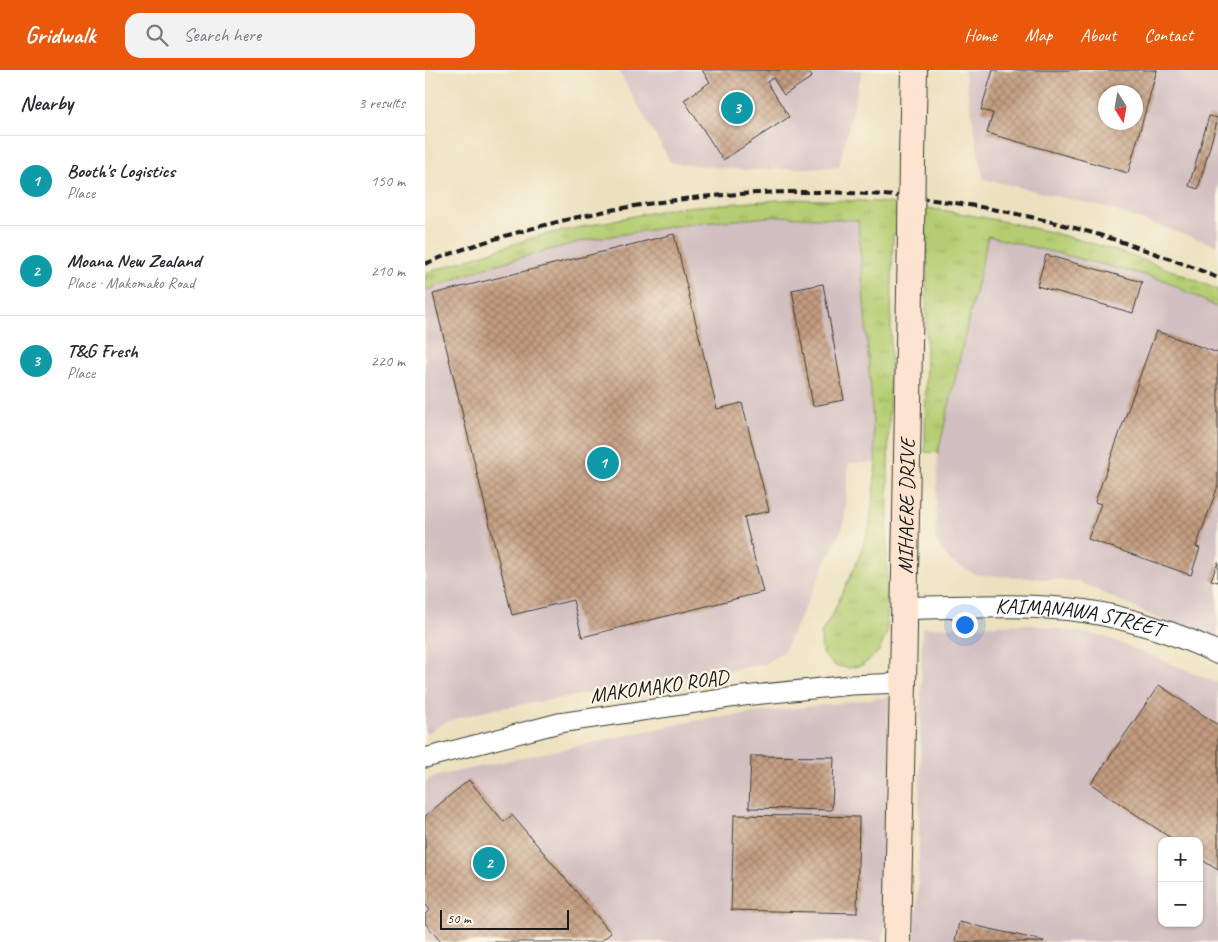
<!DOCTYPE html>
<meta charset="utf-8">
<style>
body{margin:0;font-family:Caveat,sans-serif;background:#f2f2f3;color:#2b2b33}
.controls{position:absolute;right:15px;bottom:15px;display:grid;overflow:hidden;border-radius:10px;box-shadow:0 1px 4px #0004}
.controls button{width:45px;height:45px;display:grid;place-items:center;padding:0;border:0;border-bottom:1px solid #e1e1e2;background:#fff;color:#2b2b33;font:25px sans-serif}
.compass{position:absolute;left:673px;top:15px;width:45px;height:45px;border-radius:50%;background:#fff;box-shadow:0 1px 4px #0004;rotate:169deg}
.scale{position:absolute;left:15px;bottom:12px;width:129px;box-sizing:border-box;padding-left:5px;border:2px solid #1c1c1c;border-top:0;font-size:14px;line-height:18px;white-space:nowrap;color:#1c1c1c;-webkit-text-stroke:4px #fcf5e5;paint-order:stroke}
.you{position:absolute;left:539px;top:554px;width:18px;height:18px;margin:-12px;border:4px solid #fff;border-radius:50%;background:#1a73e8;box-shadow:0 0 0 8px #1a73e833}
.badge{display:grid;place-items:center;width:32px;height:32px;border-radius:50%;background:#ea580c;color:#fff;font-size:16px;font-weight:700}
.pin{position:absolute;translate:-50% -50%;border:2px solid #fff;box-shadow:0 1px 5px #0006}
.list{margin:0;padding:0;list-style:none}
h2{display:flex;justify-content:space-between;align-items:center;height:65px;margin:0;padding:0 20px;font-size:21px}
h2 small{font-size:16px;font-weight:400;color:#7c7c81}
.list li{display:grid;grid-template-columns:32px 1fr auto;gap:15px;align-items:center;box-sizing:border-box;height:90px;padding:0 20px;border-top:1px solid #e1e1e2}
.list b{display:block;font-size:19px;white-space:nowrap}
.list p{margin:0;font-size:16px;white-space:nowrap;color:#7c7c81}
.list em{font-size:16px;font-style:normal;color:#7c7c81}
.icon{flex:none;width:28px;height:28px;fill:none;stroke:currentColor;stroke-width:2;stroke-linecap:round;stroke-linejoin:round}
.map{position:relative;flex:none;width:793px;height:872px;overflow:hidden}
header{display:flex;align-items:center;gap:30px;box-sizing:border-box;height:70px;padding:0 25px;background:#ea580c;color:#fff}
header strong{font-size:24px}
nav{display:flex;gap:28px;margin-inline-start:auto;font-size:18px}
.search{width:350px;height:45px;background:#f2f2f3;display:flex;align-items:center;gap:12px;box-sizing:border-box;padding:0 18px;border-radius:15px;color:#7c7c81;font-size:19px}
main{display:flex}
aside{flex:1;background:#fff}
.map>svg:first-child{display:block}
.industrial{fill:#d2bfc1;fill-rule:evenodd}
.grass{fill:url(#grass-tufts);stroke:#687447}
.building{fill:url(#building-cross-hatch);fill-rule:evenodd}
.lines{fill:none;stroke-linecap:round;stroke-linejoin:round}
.minor-casing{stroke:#3b3a34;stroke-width:21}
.tertiary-casing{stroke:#3b3a34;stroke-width:24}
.secondary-casing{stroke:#3b3a34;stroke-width:28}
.minor{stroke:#fff;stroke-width:19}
.tertiary{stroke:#fff;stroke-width:22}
.secondary{stroke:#fde4d1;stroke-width:26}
.rail{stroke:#1c1c1c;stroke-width:4;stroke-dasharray:8 4;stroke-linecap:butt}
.secondary-bridge-casing{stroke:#3b3a34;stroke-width:28;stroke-linecap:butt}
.secondary-bridge{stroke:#fde4d1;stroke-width:26}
.labels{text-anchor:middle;stroke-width:4.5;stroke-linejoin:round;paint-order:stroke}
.street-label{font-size:21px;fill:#1c1c1c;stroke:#fcf5e5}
</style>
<header>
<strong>Gridwalk</strong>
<div class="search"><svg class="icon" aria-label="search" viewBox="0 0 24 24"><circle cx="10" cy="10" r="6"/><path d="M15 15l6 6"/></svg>Search here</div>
<nav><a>Home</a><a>Map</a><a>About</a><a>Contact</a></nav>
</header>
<main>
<aside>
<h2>Nearby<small>3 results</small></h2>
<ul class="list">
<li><span class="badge" style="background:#0f9aa8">1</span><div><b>Booth's Logistics</b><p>Place</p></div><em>150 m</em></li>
<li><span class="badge" style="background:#0f9aa8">2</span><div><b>Moana New Zealand</b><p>Place · Makomako Road</p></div><em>210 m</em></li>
<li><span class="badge" style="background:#0f9aa8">3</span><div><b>T&amp;G Fresh</b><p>Place</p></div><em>220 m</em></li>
</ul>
</aside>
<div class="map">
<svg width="793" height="872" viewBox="0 0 793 872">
<defs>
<pattern id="grass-tufts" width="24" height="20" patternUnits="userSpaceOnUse" patternTransform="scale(1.25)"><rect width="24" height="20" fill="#b5cd72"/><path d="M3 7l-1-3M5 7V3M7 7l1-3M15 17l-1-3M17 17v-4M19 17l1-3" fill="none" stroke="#9baf62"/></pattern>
<pattern id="building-cross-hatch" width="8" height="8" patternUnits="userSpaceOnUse" patternTransform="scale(1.25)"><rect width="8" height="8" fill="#c39c7f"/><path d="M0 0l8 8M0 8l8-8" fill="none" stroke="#9e7e67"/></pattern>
</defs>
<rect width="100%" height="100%" fill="#fcf5e5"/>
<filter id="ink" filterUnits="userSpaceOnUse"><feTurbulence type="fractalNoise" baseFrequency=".02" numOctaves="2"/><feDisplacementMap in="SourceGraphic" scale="10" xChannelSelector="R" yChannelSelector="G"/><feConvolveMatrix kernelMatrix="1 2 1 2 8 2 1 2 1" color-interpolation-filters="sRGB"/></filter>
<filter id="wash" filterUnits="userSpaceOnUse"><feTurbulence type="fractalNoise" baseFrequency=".0096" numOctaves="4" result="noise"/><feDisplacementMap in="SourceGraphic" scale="20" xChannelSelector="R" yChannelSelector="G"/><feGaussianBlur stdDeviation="1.12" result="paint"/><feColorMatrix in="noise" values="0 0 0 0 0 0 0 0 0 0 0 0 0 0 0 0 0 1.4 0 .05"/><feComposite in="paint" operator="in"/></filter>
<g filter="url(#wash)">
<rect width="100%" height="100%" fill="#ebe1be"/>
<g class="industrial">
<path d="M193,0H437L414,97L322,100L246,93Z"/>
<path d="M539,0H793V176L679,137L558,109ZM680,22H710V52H680Z"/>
<path d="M353,146L433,150L451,393H424L419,454L359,581L340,594L65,640L23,651L0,664V221L61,197L161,170L257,155Z"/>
<path d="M563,165L739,210L793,238V576L652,511L552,505L526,492L510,471L513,383Z"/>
<path d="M601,554L678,566L793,613V872H489L493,823L497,558ZM737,771H774V853H737Z"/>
<path d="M471,626L464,833L457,872H0V711L12,706L273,650Z"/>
</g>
<path class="grass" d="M366,129C395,130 424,130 453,132C568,144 688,172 793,220V238L739,210L563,166L513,383L500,382L502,164H468L463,393L462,563L454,581L438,595L424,598L410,596L397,584L396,563L408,543L431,494L445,455L451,394L433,150L353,146L257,155L161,170L61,197L0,221L1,203L113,166L247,138Z"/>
<g id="blocks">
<g class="building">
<path d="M277,0H383L387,7L359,25L348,8L342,12L364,47L298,90L259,30L285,12Z"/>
<path d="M568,0H732L703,103L562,63L568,43L556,40ZM680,22H710V52H680Z"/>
<path d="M784,46L793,48L773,119L764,116Z"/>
<path d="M249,164L292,339L317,333L344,441L319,447L338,522L157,567L148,530L87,545L8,224Z"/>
<path d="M621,185L717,212L708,243L612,216Z"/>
<path d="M398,214L419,330L388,336L367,220Z"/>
<path d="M731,261L793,283V416L771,477L775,478L766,505L663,469L676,434L670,432Z"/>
<path d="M793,492V512L786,510Z"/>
<path d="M734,615L793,655V800L774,788V771H750L666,714Z"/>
<path d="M326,686L409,687L407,740L324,738Z"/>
<path d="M44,710L79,752L87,745L186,863L175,872H16L0,853V844L5,840L0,834V746Z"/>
<path d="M309,745L434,747L432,843L306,840Z"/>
<path d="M534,852L619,871L618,872H530Z"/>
</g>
</g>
</g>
<g filter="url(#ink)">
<use href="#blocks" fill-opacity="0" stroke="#3b3a34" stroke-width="1"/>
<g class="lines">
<g class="minor-casing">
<path id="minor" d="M0,688L134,653L318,626L426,615L478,613"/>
</g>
<g class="tertiary-casing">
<g id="tertiary">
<path id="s1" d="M479,538C538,537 601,533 659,541C701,547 754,564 793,583"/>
</g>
</g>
<g class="secondary-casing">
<g id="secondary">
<path d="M487,87L489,0"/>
<path id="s2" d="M472,872L478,613L486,164"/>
</g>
</g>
<use href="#minor" class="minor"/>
<use href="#tertiary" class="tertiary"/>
<use href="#secondary" class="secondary"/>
<path class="rail" d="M0,194C42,176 88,163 132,152C318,106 516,113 697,172C729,183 762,194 793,208"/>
<g class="secondary-bridge-casing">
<path id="secondary-bridge" d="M486,164L487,87"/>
</g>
<use href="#secondary-bridge" class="secondary-bridge"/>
</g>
</g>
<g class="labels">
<g class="street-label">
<text dy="7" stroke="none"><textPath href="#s2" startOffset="436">MIHAERE DRIVE</textPath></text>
<text dy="7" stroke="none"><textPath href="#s1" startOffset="176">KAIMANAWA STREET</textPath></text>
<text transform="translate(234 616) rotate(-8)" y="7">MAKOMAKO ROAD</text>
</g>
</g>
</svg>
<div class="controls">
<button>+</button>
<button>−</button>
</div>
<svg class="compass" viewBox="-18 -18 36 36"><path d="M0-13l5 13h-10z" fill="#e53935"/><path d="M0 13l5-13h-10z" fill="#7c7c81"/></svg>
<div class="scale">50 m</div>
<div class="you"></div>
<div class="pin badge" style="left:178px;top:393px;background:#0f9aa8">1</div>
<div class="pin badge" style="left:64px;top:793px;background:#0f9aa8">2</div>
<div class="pin badge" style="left:312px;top:38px;background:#0f9aa8">3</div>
</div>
</main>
